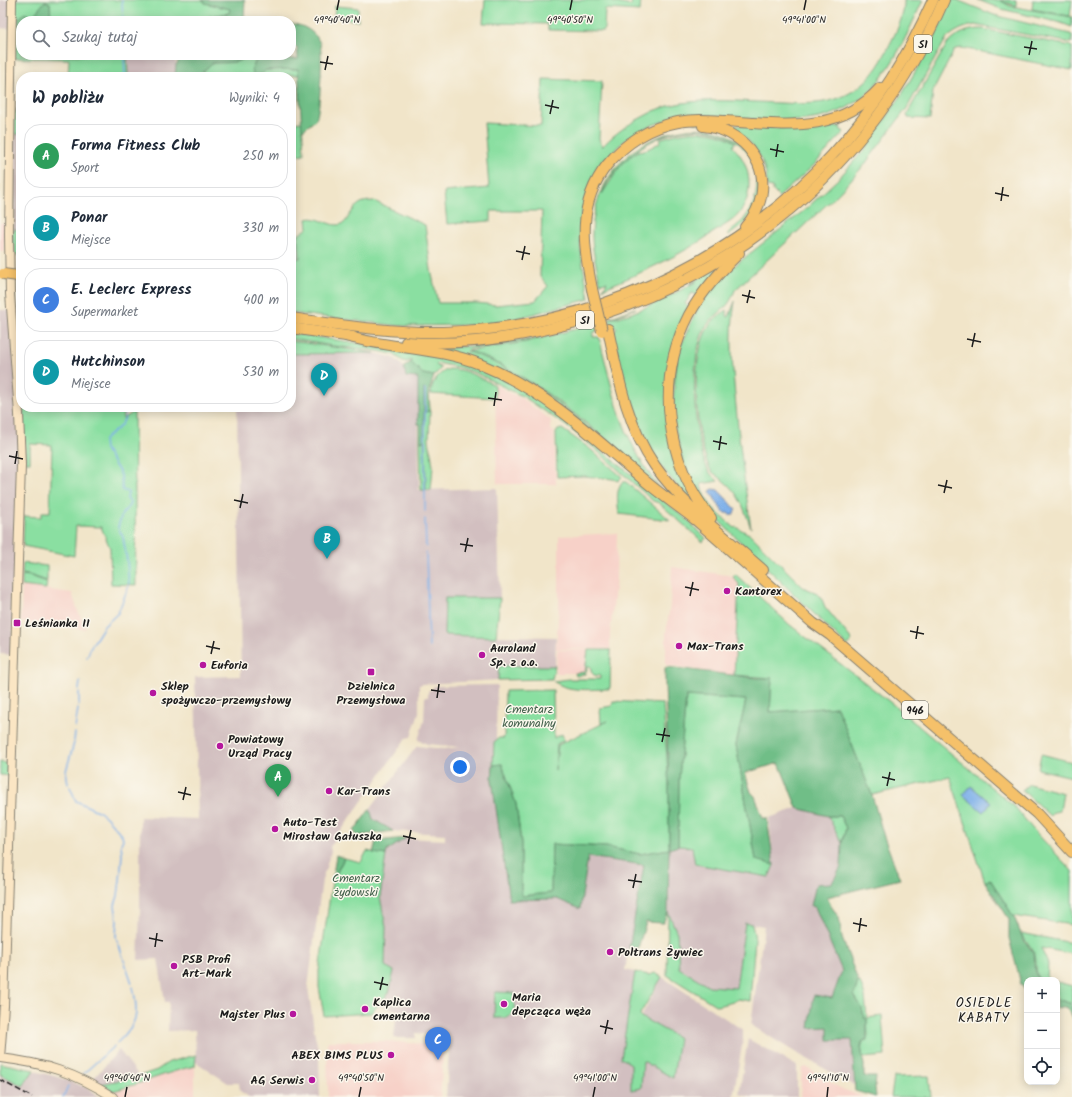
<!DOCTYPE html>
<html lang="pl">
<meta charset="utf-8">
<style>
body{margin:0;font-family:Kalam,sans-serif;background:#f6f6f7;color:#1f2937}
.controls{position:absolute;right:12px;bottom:12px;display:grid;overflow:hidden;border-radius:8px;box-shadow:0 2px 10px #0003}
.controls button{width:36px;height:36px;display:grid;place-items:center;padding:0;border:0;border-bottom:1px solid #e0e1e3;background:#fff;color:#1f2937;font:20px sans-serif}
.you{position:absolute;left:460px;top:767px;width:14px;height:14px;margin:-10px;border:3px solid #fff;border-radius:50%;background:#1a73e8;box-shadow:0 0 0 6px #1a73e833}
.badge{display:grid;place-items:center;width:26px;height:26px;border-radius:50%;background:#7c3aed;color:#fff;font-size:13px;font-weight:700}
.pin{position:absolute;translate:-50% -33px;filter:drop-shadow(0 1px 2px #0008)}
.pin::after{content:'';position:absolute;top:21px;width:14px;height:12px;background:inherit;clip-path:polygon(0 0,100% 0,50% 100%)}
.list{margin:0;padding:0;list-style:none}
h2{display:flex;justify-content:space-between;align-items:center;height:52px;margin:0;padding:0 16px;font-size:17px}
h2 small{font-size:13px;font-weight:400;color:#747a83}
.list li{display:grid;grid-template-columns:26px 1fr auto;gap:12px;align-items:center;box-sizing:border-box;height:64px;margin:0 8px 8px;padding:0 8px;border:1px solid #e0e1e3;border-radius:16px}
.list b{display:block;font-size:15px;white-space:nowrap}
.list p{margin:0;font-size:13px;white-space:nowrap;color:#747a83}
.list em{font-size:13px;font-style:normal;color:#747a83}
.icon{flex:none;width:22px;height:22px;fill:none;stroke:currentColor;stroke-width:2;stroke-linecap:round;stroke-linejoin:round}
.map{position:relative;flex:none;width:1072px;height:1097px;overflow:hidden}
.search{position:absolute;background:#fff;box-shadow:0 2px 10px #0003;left:16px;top:16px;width:280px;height:44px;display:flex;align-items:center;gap:10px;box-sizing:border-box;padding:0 14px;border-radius:16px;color:#747a83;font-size:15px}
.panel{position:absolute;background:#fff;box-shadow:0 2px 10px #0003;left:16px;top:72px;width:280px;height:340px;border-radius:16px}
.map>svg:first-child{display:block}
.built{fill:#f7d1c8}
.industrial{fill:#d2bfc0}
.green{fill:#8adfa1;stroke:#537e5e;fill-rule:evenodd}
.forest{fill:#6fbe87;stroke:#466d52}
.water{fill:#7cafe9;stroke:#4c6682}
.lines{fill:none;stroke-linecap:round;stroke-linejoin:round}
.stream{stroke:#7cafe9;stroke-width:1.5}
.secondary-casing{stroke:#868072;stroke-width:10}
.highway-casing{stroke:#868072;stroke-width:12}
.secondary{stroke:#fbe6c4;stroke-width:8}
.highway{stroke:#f5c16b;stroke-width:10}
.rail{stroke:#1c1c1c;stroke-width:1.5;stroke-dasharray:6 3;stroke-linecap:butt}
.highway-bridge-casing{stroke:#868072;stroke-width:12;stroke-linecap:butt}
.highway-bridge{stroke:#f5c16b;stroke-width:10}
.ticks{fill:none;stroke:#1c1c1c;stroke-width:1.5}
.poi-dot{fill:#b5179e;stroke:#fbf7ec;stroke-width:1.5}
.labels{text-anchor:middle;stroke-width:3;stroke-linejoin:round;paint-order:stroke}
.shield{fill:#fbf7ec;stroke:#5f5e5a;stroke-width:1}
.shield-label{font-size:11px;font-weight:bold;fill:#1c1c1c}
.poi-label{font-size:12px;font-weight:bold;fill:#1c1c1c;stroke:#fbf7ec;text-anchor:start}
.park-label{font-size:12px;fill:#42604b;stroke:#fbf7ec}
.neighbourhood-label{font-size:13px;letter-spacing:1px;fill:#1c1c1c;stroke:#fbf7ec}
.ticks-label{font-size:10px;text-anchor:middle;fill:#1c1c1c;stroke:#fbf7ec;stroke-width:3;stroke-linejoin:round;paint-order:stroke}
</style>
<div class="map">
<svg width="1072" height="1097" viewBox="0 0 1072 1097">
<rect width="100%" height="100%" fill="#fbf7ec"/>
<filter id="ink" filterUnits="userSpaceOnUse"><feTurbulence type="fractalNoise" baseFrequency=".025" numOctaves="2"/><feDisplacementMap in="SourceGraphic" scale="8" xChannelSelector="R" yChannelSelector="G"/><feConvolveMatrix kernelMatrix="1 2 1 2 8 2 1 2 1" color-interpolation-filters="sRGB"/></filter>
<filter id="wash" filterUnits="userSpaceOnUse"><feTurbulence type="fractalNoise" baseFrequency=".012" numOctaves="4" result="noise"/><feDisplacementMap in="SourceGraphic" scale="16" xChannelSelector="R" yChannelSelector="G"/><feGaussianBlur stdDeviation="0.9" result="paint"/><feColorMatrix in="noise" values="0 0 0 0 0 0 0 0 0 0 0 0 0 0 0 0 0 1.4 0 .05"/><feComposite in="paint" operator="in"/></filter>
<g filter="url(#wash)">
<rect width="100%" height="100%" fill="#f1e5c9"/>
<g class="built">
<path d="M0,223H5L4,252L0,251Z"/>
<path d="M495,385L522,399L551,420L550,427L552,431H554L556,484H497Z"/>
<path d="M617,533L616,579L610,634V649H556L559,605V536Z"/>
<path d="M672,567L733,576L739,584L734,675L666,665V634L670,605Z"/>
<path d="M22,586L72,593L77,609L86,629L21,622Z"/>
<path d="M557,650H588L585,673H556Z"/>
<path d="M328,1041H384L436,1045L439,1046L442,1049L443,1054L440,1097H328L327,1044Z"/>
<path d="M195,1066V1097H122L113,1091L136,1085L176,1070Z"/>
<path d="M806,1067L840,1088L863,1097H800L802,1069Z"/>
</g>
<g class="industrial">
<path d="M0,0H12L11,29L0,28Z"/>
<path d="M174,55L176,65L175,77H128L127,56Z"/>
<path d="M13,134H21V230L12,229Z"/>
<path d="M298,235L301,258L291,259V236Z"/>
<path d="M0,310L21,311V405L19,499L12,655L0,654Z"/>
<path d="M375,353L394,358L404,367L406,377H418L419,490L497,488L500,598H445L444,635L556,637L555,666H499L498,680L422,684L419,685V712L411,737L406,738L330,847L331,851L322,880L308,987L314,1030L319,1054L320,1097H249L240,1091L239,1083H228L196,1062L195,1030L168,1031L169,1002H165L158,959L138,960L140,910V817L198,819L195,677L241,676L237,407H291V354Z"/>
<path d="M497,685L496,740L494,742L492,780L509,900L557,899L580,909L588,857L645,865L625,970L635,972L621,1058L631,1064V1090L641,1088L643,1061L673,1077L679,1038L641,1017L662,977L743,1030V1040L733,1097H446L450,1037L416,1033V1038H394L397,1010L377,1006L389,992L385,967L386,927L380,897L386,851L406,838L445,840V834L393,831L373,819L370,809L417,746L444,749L460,747L427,744L418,740L424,721L425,697H428V692L429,690L433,689V686Z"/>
<path d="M797,808L828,816L842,843L841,867L832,883L815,907L842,971L832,998L809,1028L828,1027L852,1040L854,1085L793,1051L751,1025L764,926L745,923L736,989L709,986L679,968L677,933L668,912L669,849L678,846L692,847L695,864L769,877L774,865L769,818Z"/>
<path d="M748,1039L797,1066V1097H751L739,1094Z"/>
<path d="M119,1050L139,1076L101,1084L93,1079Z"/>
<path d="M0,1065L30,1070L58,1077L90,1089L98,1097H0Z"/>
</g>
<g class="green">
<path d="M12,0H203L205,3L230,9V13L210,16L206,21L192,19L189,21H51L50,3L45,1L33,17L19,18L11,16Z"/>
<path d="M485,0H612L613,2L631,6L632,0H641L640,11L605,9L604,31L548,30V24L483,23Z"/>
<path d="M904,0H923C905,38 887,86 848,107C801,134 742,113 690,115C680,115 671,118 661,122C617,136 588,172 581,218C577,245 585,273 589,299L507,321L478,325L400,326L291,313V259L300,258L298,235L308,228L307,219C319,215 332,230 344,223C346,221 348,218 349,216C357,204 360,201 374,201L425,225L431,270L438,303H476L496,305L535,301L548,286L540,276L542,211H491V221L447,224L444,192L489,188L484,123L541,126L543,79L602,81L599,139L602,147C611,137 623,128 635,121C641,118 648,114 654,111C691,95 741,102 781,103C803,104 826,105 846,95C867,85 880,66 889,46C896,32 905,16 904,0Z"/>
<path d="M951,0H957L994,15L1070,34L1072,35V43L975,25C963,27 955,31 946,39L907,108L865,164L839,193L735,290C733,295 731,300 728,304C722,312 712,317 706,326C688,356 693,439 708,470C710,475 715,477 718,481L701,484C703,502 722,517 735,528L736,527L751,535L803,587L817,593L821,597L825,607L852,640L847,646L716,518L698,494L683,460L675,429L672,410L678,352L700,303L714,285L738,263L806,209L839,178L865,149L901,96L929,48L941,24Z"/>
<path d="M978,0H1016V6L1001,1L1010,6L1072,17V27L1061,23L1001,9Z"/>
<path d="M1033,0H1072L1070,16L1032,9Z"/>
<path d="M335,6L358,8V21L334,17Z"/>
<path d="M983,29L1071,46L1072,47V70L962,48L955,49L933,91L930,119L908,118L907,114L947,44C958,33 968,29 983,29Z"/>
<path d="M11,42L21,43V55H163L127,56L128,77H68L69,59L11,58Z"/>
<path d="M246,57L257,58L252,69L261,75L266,70L298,69L299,75H286V77H197L212,63L238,61Z"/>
<rect x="10" y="111" width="11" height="23"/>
<path d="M302,122L304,154L291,156V123Z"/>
<path d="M694,123L803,129L835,123V127L841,126L840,129L844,132L814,165L779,197L773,191V188L767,187C767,159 751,136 726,127C716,124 704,124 694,123Z"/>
<path d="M687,129C698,128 710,128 721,132C754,142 770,184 751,214C746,223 738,229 729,235L728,233C733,228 740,224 744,219C767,189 759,148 722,134C676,117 619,151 602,194L619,168L628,158L640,150L642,152L661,142L660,139C685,130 712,127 735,142L733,147C752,164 755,197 737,216C731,222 722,227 714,232C680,256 641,273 602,289L605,286L607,282L600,283C597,267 592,251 592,235C593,179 632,137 687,129Z"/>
<path d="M12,229L21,230V255H16L12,252Z"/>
<path d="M726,262L683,323L667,419L704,513L687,498L655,459L633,418L612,333L617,329L615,327L611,326L609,318L636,308L610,319C638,314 671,295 696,282V281L689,284ZM692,293L697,295L690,307L685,304Z"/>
<path d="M735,301C729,336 733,373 736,407C740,448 745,488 751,528C747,518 744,506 738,497C734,490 725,482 719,477C715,474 711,472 709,467C695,435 689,355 709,326C713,319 720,315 727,310V316L729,317Z"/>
<path d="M595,324L597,331L593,333V337H599C614,395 621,439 660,488L546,396L430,348L474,346L539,337L525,341L469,349L466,352C474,352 483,358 491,361C545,387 589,428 635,466L640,468L641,466L638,467C586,423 534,375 469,351L526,342Z"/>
<path d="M291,333L460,359L527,391L577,427L575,429L684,517L706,538L703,542L659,503L653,501L593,447L569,428L524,397L476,373L461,368L438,363L436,365L441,368L434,376L423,374L411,362V360L407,362L403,361L393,354L372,350L333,346L291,339Z"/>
<path d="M291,341L375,353L291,354Z"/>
<path d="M449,369C465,368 481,379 495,385V398L431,394C431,383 438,373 449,369Z"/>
<path d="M23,407H122L123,419L134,412L136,585L111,584L110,548L101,527L76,526L74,556L23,546L24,516L41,517L42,512H50L52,445L30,444V462H25Z"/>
<path d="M430,411L429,439L433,466L431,490H426L425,412Z"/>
<path d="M562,429L589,448L622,477L618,481L613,479L584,476L557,477L556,433L558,430Z"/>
<path d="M424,441L425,490H421L420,442Z"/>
<path d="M622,482H626L670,520L619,514C618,504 615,491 622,482Z"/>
<path d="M23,563L47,566V581L29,575L22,574Z"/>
<path d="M735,574L790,625L890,702L1016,808L1031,827L1072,871V925L1013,916L990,879L985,882L950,777L872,795L840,715L837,707L770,712L772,678L734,675L739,584L733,577Z"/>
<path d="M22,575L30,576L47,582L46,589L22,586Z"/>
<path d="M445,598H500L496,637L444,635Z"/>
<path d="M588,650H611L610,689C591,689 570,693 553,681L569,679H600V676L594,675L592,673L590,666H587V670L585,674L576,676L575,673L585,672Z"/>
<path d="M499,666H555L552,679L498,680Z"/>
<path d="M553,690L554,738L562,734L564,740L557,744L555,770L558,745L608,721L601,724L600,708L612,706L613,701L663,704L669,786V849L640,854L607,847L552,844L551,893L521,896V843L516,804L502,764L493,765L494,742L499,738H504L505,691Z"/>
<path d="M686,696L746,700L736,745L756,859L774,865L769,877L695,864L692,847L678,846L679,778Z"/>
<path d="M1041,754L1072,762V777L1038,769Z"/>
<path d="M0,762L12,764L11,776L0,775Z"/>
<path d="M1029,784L1063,793L1060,811L1054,812L1050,816L1022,790Z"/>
<path d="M828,816H840L846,828L842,843Z"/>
<path d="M367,851L386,855L380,897L386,927L385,966L394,971L389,993L371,1013L324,1016L319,987V971L332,882L344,858L361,862Z"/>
<path d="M668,912L677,933L679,968L709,986L736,988L745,923L752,924L755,939L750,1001L738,999L733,1002L717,1006L667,975Z"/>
<path d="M1021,933L1072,943V954L1041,948L1048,964L1047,979L1050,980H1039C1035,972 1037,964 1035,955C1033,947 1024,941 1021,933Z"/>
<path d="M635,972L649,975L655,973L662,977L640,1014L641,1017L679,1038L673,1078L643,1061L641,1088L631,1090V1064L621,1058Z"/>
<path d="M858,982H860L865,996L867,1018L882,1016L885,1056L863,1058C861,1047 860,1044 868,1036L867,1019L864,1018L862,1008L854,995Z"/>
<path d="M1057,982L1072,986V1004L1057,999Z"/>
<path d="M495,992L515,993L514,1012L505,1018H494Z"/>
<path d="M196,1055L195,1066C167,1072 141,1084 113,1091L101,1084L139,1076L157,1070L169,1062Z"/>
<path d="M0,1063L34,1070L23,1086L0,1074Z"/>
<path d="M929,1076L931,1097H891L894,1077Z"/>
</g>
<g class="forest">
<path d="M203,0H245L244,21H206L210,16L229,13L230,9L205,3Z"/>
<path d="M45,1L50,3L51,21H21V43L11,42V16L19,18L25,13L33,16Z"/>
<path d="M291,24C302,24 317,32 320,44C323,52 320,113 316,119C313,123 306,127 302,131L298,69L266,70L261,75H253L252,69L257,58L298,59L297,47L291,46Z"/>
<path d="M182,55H247C240,65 223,62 212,63L197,77H175L176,65Z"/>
<path d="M411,362L423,374L434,376L429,391L430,411L425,412L424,388V441L420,442V424H418V378L406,377L404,367Z"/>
<path d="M667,667L756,678H772L770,712L837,707L840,715L872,795L884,837L900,879L827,897L831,906L839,917L842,938L857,978L858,982L854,995L862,1008L864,1018L867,1019V1040L863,1041L861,1047L864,1065V1077H876L875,1087L876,1097L855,1091L852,1040H828V1027L809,1028L814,995L832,998L842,971L815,907L811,906L816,884L832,883L841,867L842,843L846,828L840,816H828L797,808L779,763L745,773L751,792L755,796L763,818H767L774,865L756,860L736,745L746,700L686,696L679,778L678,846L669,849L668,912L663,923L646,922L638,948H629L644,865L588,857L580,909L557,899L509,900L492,780L493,765L502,764L516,804L521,843V896L551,893L552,844L607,847L640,854L669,849V786L665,684V668Z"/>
<path d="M370,809L373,819L393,831L357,836L354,831Z"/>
<path d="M406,838L387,851L386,855L373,853L376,841Z"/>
<path d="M336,855L344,858L332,882Z"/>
<path d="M990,879L1015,919L1023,939L1034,953L1036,974L1039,980H1027V994L1021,984L1009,938V919L985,882Z"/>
<path d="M1057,999L1072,1004V1018L1067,1007L1057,1009Z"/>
</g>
<g class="water">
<path d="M713,489L718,490L736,509L733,515L723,512L710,491Z"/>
<path d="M971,786L991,803L983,812L963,795Z"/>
</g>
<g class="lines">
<g class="stream">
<path d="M122,0L123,21"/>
<path d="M124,55L125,77"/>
<path d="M425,389V511"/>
<path d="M425,519L426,547"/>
<path d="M426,552L429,647"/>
<path d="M87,657L92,645L104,626L118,613L129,585L127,560L123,537L118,527L122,514L129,506L130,502L127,499L128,492L122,490L121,475L105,449L104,440C116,428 127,427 125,407"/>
<path d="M79,690L80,681"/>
<path d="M79,705V693"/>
<path d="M75,728L78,709"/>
<path d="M74,741L75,733"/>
<path d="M68,784L66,771L74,743"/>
<path d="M70,787L76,801L100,812L106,817L122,835L123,839L121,844L122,854L120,880L118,896L115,905L117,920L116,937L132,983"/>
<path d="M117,1043C138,1023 139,1015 133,987"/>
<path d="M83,1074L114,1046"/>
<path d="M63,1097L68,1086"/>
</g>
</g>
</g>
<g filter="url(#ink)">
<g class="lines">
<g class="secondary-casing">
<g id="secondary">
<path d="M0,1058L4,1006L21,465L19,414L10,294L9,234L12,0"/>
<path d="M0,1058C45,1063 75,1073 113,1097"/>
</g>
</g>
<g class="highway-casing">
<g id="highway">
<path d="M703,126C756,131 782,186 745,227"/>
<path d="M592,289C583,245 577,203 607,165C625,143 650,127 678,122C693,119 708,120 724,121C780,124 837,136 880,88"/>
<path d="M291,318C341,325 392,333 443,332C625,327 792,232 891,79C907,54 921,27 933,0"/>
<path d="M291,328L353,337"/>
<path d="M608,329C618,376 627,426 655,466C684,507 726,537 763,570"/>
<path d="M346,336C390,349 439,347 482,365C544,390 594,437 644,480C661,495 680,507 697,521C736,555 774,589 813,623L830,635L1037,814L1072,852"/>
<path d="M406,342C454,345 502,340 548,329C727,289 872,168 944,0"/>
<path d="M711,518C665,461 655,381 689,315C702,291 720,272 739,253"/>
</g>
</g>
<use href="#secondary" class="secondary"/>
<use href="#highway" class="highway"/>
<path class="rail" d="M0,1080L32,1097"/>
<g class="highway-bridge-casing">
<g id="highway-bridge">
<path d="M3,274L18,276"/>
<path d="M592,289L602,331"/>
</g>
</g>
<use href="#highway-bridge" class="highway-bridge"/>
</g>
</g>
<path class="ticks" d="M337,10L339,0M570,10L572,0M804,10L806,0M1024,47L1037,49M1029,55L1032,41M320,62L333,64M325,70L328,56M545,105L559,108M550,114L553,100M770,149L784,152M776,157L778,144M995,193L1009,196M1001,201L1003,187M516,251L530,254M522,260L525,246M742,295L755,298M747,303L750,290M967,339L981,342M972,347L975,333M488,398L502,400M494,406L496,392M713,441L727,444M719,450L721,436M9,456L23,459M15,464L17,451M938,485L952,488M944,493L947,480M234,500L248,503M240,508L243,494M460,544L473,546M465,552L468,538M685,587L699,590M690,596L693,582M910,631L924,634M916,639L918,626M206,646L220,649M211,654L214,641M431,690L445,692M437,698L439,684M656,734L670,736M662,742L665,728M882,777L895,780M887,786L890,772M178,792L191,795M183,800L186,787M403,836L416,839M408,844L411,830M628,880L642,882M633,888L636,874M853,923L867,926M859,932L861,918M149,938L163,941M155,947L157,933M374,982L388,985M380,990L383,977M600,1026L613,1029M605,1034L608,1020M125,1097L127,1087M359,1097L361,1087M593,1097L595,1087M827,1097L828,1087"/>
<g class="poi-dot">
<circle cx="727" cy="591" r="4"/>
<rect x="13" y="619" width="8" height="8" rx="2"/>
<circle cx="679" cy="646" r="4"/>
<circle cx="482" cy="655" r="4"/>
<circle cx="203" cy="665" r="4"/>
<rect x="367" y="668" width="8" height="8" rx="2"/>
<circle cx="153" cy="693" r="4"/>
<circle cx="220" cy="746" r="4"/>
<circle cx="329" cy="791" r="4"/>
<circle cx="275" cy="829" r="4"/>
<circle cx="610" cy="952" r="4"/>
<circle cx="174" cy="966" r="4"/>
<circle cx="504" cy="1004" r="4"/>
<circle cx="365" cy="1009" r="4"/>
<circle cx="293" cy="1014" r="4"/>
<circle cx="391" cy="1055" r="4"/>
<circle cx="312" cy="1080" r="4"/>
</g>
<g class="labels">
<g class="shield">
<rect x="914" y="35" width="18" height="18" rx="3"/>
<rect x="576" y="311" width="18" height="18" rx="3"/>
<rect x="902" y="701" width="26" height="18" rx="3"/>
</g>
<g class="shield-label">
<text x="923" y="48">S1</text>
<text x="585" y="324">S1</text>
<text x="915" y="714">946</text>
</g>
<g class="poi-label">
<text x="735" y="595">Kantorex</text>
<text x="25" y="627">Leśnianka II</text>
<text x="687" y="650">Max-Trans</text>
<text x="490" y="652">Auroland<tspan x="490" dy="14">Sp. z o.o.</tspan></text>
<text x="211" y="669">Euforia</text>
<text x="161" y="690">Sklep<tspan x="161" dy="14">spożywczo-przemysłowy</tspan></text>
<text x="371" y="690" text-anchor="middle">Dzielnica<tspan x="371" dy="14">Przemysłowa</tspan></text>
<text x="228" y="743">Powiatowy<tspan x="228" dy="14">Urząd Pracy</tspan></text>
<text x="337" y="795">Kar-Trans</text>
<text x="283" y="826">Auto-Test<tspan x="283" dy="14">Mirosław Gałuszka</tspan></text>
<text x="618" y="956">Poltrans Żywiec</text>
<text x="182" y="963">PSB Profi<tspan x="182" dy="14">Art-Mark</tspan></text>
<text x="512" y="1001">Maria<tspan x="512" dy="14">depcząca węża</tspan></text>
<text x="373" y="1006">Kaplica<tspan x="373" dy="14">cmentarna</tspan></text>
<text x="285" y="1018" text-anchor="end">Majster Plus</text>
<text x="383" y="1059" text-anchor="end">ABEX BIMS PLUS</text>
<text x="304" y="1084" text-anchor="end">AG Serwis</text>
</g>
<g class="park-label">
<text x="529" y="713">Cmentarz<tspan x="529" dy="14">komunalny</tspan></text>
<text x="356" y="882">Cmentarz<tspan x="356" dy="14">żydowski</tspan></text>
</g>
<g class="neighbourhood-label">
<text x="984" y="1007">OSIEDLE<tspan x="984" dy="15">KABATY</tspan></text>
</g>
</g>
<g class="ticks-label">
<text x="337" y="23">49°40'40"N</text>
<text x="570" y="23">49°40'50"N</text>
<text x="804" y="23">49°41'00"N</text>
<text x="127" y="1081">49°40'40"N</text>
<text x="361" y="1081">49°40'50"N</text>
<text x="595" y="1081">49°41'00"N</text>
<text x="828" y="1081">49°41'10"N</text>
</g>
</svg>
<div class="controls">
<button>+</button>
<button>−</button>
<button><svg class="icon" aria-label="locate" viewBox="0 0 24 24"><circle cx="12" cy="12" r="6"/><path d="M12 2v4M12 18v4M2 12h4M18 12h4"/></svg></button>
</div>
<div class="you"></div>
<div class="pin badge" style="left:278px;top:797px;background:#2e9e5b">A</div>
<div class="pin badge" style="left:327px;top:559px;background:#0f9aa8">B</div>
<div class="pin badge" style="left:438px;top:1060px;background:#3f7fe0">C</div>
<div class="pin badge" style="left:324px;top:396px;background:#0f9aa8">D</div>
<div class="search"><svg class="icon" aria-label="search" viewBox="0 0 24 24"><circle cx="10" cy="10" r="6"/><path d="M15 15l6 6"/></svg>Szukaj tutaj</div>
<section class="panel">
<h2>W pobliżu<small>Wyniki: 4</small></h2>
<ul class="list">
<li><span class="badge" style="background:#2e9e5b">A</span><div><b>Forma Fitness Club</b><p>Sport</p></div><em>250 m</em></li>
<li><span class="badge" style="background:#0f9aa8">B</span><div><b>Ponar</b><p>Miejsce</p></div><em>330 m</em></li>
<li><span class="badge" style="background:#3f7fe0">C</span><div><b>E. Leclerc Express</b><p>Supermarket</p></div><em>400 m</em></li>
<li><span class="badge" style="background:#0f9aa8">D</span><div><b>Hutchinson</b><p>Miejsce</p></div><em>530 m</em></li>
</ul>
</section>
</div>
